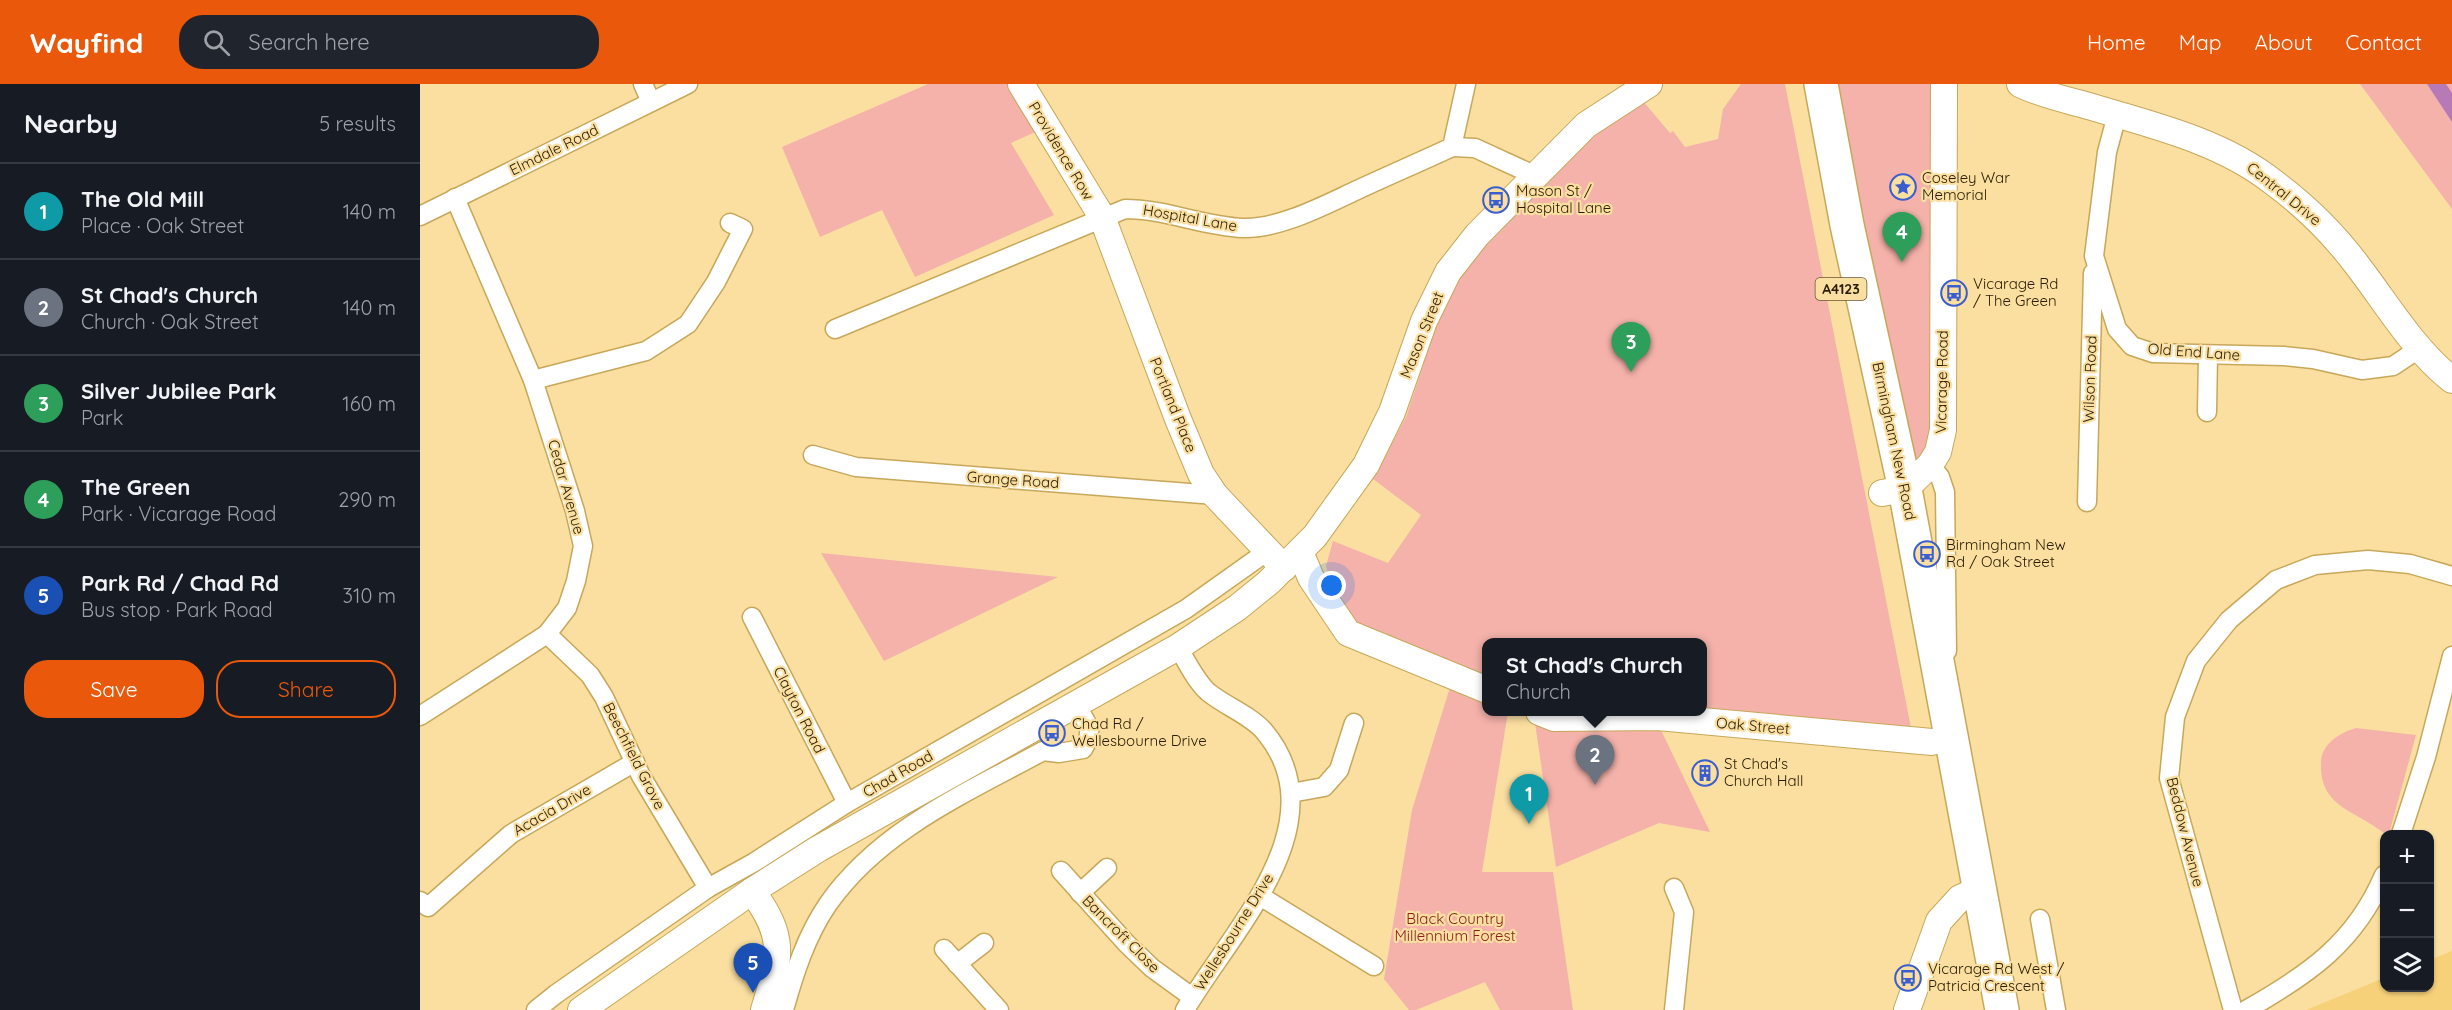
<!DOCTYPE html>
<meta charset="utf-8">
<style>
body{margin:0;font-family:Quicksand,sans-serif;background:#20242c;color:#f1f3f6}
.controls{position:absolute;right:18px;bottom:18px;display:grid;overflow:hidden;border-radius:12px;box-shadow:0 2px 4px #0004}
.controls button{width:54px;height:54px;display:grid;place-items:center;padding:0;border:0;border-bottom:2px solid #363941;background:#171b24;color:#f1f3f6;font:30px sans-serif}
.you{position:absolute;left:912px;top:502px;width:21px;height:21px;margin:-15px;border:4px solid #fff;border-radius:50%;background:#1a73e8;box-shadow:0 0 0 9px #1a73e833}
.badge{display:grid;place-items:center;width:39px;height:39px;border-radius:50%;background:#ea580c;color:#fff;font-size:20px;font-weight:700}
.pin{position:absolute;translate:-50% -50px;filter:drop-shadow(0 2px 3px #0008)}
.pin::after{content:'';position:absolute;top:32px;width:21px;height:18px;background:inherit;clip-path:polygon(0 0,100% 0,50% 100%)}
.popup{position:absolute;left:1062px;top:554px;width:225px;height:78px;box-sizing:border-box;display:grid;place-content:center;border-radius:12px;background:#171b24;filter:drop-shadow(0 2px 4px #0005);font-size:20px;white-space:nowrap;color:#9ea1a6}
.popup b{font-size:22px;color:#f1f3f6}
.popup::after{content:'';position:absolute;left:50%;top:100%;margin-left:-12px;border:12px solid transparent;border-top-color:#171b24}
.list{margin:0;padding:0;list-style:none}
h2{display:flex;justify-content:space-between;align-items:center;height:78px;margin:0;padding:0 24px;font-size:26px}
h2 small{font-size:20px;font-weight:400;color:#9ea1a6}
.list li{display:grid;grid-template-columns:39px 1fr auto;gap:18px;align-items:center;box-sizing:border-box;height:96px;padding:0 24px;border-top:2px solid #363941}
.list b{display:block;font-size:22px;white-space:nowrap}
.list p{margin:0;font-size:20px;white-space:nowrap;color:#9ea1a6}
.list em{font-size:20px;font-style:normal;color:#9ea1a6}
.actions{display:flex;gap:12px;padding:18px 24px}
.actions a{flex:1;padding:14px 0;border:2px solid #ea580c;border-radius:24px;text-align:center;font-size:21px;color:#ea580c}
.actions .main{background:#ea580c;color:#fff}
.icon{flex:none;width:33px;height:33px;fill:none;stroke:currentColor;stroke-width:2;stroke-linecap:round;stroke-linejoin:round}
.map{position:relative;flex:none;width:2032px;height:926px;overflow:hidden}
header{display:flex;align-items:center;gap:36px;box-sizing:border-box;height:84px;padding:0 30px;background:#ea580c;color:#fff}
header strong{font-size:28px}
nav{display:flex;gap:33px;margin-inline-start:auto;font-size:21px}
.search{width:420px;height:54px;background:#20242c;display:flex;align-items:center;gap:15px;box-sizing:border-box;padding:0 21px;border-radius:24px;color:#9ea1a6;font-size:22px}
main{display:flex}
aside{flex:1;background:#171b24}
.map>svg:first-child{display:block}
.built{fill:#f7d179}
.green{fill:#f4b2aa}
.water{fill:#b77ab7}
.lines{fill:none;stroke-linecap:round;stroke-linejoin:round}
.street-casing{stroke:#c8a759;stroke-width:21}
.secondary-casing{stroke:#c8a759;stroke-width:28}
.highway-casing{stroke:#c8a759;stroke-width:36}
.street{stroke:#fff;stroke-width:18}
.secondary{stroke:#fff;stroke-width:26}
.highway{stroke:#fff;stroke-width:33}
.labels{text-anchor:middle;stroke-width:4.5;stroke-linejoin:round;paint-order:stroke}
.shield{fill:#fadfa1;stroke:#685630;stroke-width:1.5}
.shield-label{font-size:14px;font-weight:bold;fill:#291c00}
.street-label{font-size:15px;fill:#291c00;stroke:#fadfa1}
.poi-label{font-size:15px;fill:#291c00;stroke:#fadfa1;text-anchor:start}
.park-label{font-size:15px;fill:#8a201e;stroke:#fadfa1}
</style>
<header>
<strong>Wayfind</strong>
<div class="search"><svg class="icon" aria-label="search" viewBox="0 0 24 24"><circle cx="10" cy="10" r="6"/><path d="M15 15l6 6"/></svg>Search here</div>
<nav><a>Home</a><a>Map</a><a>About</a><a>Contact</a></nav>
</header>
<main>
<aside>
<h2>Nearby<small>5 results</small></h2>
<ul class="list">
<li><span class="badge" style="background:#0f9aa8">1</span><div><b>The Old Mill</b><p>Place · Oak Street</p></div><em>140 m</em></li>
<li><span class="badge" style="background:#6b7280">2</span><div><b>St Chad's Church</b><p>Church · Oak Street</p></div><em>140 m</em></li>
<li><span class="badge" style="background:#2e9e5b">3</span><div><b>Silver Jubilee Park</b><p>Park</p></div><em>160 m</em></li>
<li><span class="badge" style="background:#2e9e5b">4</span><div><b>The Green</b><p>Park · Vicarage Road</p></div><em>290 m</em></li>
<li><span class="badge" style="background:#1a4fb4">5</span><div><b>Park Rd / Chad Rd</b><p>Bus stop · Park Road</p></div><em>310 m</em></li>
</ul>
<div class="actions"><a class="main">Save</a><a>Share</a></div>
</aside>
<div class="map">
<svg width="2032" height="926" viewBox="0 0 2032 926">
<rect width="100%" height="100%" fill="#fadfa1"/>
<path class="built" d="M2032,867V926H1886L1964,894V904H2010V876Z"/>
<g class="green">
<path d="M508,0H589L622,45L591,59L634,131L495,193L462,126L400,153L362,63Z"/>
<path d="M1321,0H1365L1492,649L1283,627V558H1067V596L935,543L913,507L906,482L913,457L968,479L1001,431L953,395L986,333L1016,243L1036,197L1063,160L1173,47L1222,16L1250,49L1253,47L1265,63L1298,55L1303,25Z"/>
<path d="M1410,0H1517L1513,357L1491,382Z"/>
<path d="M1940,0H2032V125Z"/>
<path d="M401,469L638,493L464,577Z"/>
<path d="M1031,600L1067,614V628H1088L1062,788H1133L1153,926H1080L1065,898L996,926H989L964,895L992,726Z"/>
<path d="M1114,632L1239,642L1290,748L1239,739L1136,783Z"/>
<path d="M1936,644L1996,651L1969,750H1965C1936,726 1899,724 1901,678C1902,659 1920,649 1936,644Z"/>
</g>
<path class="water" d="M2007,0H2026L2032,9V38Z"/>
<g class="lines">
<g class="street-casing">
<g id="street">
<path d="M223,0L231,18"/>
<path d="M1697,31L1687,68L1674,172L1697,245L1712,262L1733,269L1864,272L1893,275L1942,286L1973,282L2000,264"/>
<path d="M1032,63L1055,64L1116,92"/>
<path d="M0,132L268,0"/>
<path d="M415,245L705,125C745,125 782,142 823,144C859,145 903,122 935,107C967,92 1000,78 1032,63L1046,0"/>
<path d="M113,296L226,267L268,240L296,198L323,145L310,139"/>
<path d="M1787,328L1788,271"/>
<path d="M393,371L436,383L795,411"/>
<path d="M1510,381L1520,393L1525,408L1527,567"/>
<path d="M1667,418L1673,189"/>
<path d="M332,533L427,719"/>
<path d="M127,550L170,591L184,613L221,692L288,804"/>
<path d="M758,563C767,578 775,596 788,608C805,622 830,631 844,647C921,739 811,847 765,926"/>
<path d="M0,632L127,550L147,524L156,497L163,462L155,427L113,296L35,114"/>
<path d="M871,709L904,703L919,686L934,639"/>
<path d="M1981,750L2006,673L2032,572"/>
<path d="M641,787L707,860L732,884L772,913"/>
<path d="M1254,804L1264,828L1254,926"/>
<path d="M660,809L687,784"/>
<path d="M840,812L954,882"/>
<path d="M0,817L8,823L91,750L215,678"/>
<path d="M1620,835L1636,926"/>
<path d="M524,865L579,926"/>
<path d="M537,880L564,859"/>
<path d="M116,926L136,910L288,804L333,779L427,719L766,525L849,466"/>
<path d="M364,926C374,890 386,852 408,820C460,746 546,709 623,667L639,669L663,665C676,645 666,638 655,620"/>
<path d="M1813,926L1749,694L1755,633L1776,577L1809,536L1856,496L1895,481L1948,476L1990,480L2032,492"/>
<path d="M1826,926C1888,891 1935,859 1964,791"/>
</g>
</g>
<g class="secondary-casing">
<g id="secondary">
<path d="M601,0L682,133L758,335L781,390L795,411L864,484"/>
<path d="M1600,0C1620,10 1643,15 1665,21C1728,40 1800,56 1853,98C1884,121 1913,149 1937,181C1967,220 1993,265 2032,296"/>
<path d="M1462,409L1485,405L1510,381L1518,368L1523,346L1524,0"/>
<path d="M880,468L891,494L928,549L1067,606"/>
<path d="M1119,628L1134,634L1238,633L1512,658"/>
<path d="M332,807C367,855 360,873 344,926"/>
<path d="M161,926L332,807L398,765L758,563L817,524L849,498L895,452L946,381L972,328L1004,237L1028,188L1057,151L1166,41L1229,0"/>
<path d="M1487,926L1519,837L1540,814L1560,805"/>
</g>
</g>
<g class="highway-casing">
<path id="highway" d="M1401,0L1427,141L1485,405L1582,926"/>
</g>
<use href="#street" class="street"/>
<use href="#secondary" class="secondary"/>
<use href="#highway" class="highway"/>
</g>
<defs>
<g id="sight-ring" transform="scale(1.35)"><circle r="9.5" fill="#fadfa1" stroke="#3a5ecf" stroke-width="1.5"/><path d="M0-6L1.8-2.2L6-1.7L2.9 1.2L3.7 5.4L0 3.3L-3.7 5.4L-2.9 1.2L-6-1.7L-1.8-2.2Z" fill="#3a5ecf"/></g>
<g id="bus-ring" transform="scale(1.35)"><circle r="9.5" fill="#fadfa1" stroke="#3a5ecf" stroke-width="1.5"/><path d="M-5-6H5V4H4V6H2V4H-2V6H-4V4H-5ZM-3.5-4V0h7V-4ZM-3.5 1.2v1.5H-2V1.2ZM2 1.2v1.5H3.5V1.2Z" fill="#3a5ecf"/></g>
<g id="building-ring" transform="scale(1.35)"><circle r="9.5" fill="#fadfa1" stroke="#3a5ecf" stroke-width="1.5"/><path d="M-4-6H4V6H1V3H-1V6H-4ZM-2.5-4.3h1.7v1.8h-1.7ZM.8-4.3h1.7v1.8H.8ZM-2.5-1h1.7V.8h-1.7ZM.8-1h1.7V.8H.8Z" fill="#3a5ecf"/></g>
</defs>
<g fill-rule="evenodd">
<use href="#sight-ring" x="1483" y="103"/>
<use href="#bus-ring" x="1076" y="116"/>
<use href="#bus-ring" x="1534" y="209"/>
<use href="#bus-ring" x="1507" y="470"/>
<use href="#bus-ring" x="632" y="649"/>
<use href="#building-ring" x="1285" y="689"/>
<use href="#bus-ring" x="1488" y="894"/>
</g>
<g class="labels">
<rect class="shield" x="1395.5" y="194" width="51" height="22" rx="4.5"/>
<g class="shield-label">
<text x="1421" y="210">A4123</text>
</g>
<g class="street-label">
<text transform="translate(134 66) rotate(-26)" y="5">Elmdale Road</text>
<text transform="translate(641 67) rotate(59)" y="5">Providence Row</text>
<text transform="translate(1864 110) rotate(39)" y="5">Central Drive</text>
<text transform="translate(770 134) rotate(10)" y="5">Hospital Lane</text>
<text transform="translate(1002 251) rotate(-68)" y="5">Mason Street</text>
<text transform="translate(1774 268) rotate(4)" y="5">Old End Lane</text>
<text transform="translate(1670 295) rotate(-88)" y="5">Wilson Road</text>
<text transform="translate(1522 298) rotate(-89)" y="5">Vicarage Road</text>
<text transform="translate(753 321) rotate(68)" y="5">Portland Place</text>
<text transform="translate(1474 357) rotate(78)" y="5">Birmingham New Road</text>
<text transform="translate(593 396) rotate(4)" y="5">Grange Road</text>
<text transform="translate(146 403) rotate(74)" y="5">Cedar Avenue</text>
<text transform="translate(379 626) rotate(63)" y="5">Clayton Road</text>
<text transform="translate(1333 642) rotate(5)" y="5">Oak Street</text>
<text transform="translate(214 672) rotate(63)" y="5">Beechfield Grove</text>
<text transform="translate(478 690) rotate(-30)" y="5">Chad Road</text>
<text transform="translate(132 726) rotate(-30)" y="5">Acacia Drive</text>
<text transform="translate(1765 748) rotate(76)" y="5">Beddow Avenue</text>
<text transform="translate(814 848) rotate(-58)" y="5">Wellesbourne Drive</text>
<text transform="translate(701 850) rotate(45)" y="5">Bancroft Close</text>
</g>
<g class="poi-label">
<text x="1502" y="99">Coseley War<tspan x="1502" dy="17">Memorial</tspan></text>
<text x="1096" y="112">Mason St /<tspan x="1096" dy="17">Hospital Lane</tspan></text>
<text x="1553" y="205">Vicarage Rd<tspan x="1553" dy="17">/ The Green</tspan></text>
<text x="1526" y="466">Birmingham New<tspan x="1526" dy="17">Rd / Oak Street</tspan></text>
<text x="652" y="645">Chad Rd /<tspan x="652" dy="17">Wellesbourne Drive</tspan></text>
<text x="1304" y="685">St Chad's<tspan x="1304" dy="17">Church Hall</tspan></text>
<text x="1508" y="890">Vicarage Rd West /<tspan x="1508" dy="17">Patricia Crescent</tspan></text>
</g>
<g class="park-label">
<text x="1035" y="840">Black Country<tspan x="1035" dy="17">Millennium Forest</tspan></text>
</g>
</g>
</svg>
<div class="controls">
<button>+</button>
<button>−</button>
<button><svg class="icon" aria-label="layers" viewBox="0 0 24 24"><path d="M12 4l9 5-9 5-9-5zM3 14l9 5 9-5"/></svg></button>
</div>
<div class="you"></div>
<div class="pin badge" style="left:1109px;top:740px;background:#0f9aa8">1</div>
<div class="pin badge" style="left:1175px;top:701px;background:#6b7280">2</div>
<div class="popup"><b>St Chad's Church</b>Church</div>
<div class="pin badge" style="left:1211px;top:288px;background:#2e9e5b">3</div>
<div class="pin badge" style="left:1482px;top:178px;background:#2e9e5b">4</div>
<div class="pin badge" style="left:333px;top:909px;background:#1a4fb4">5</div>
</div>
</main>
